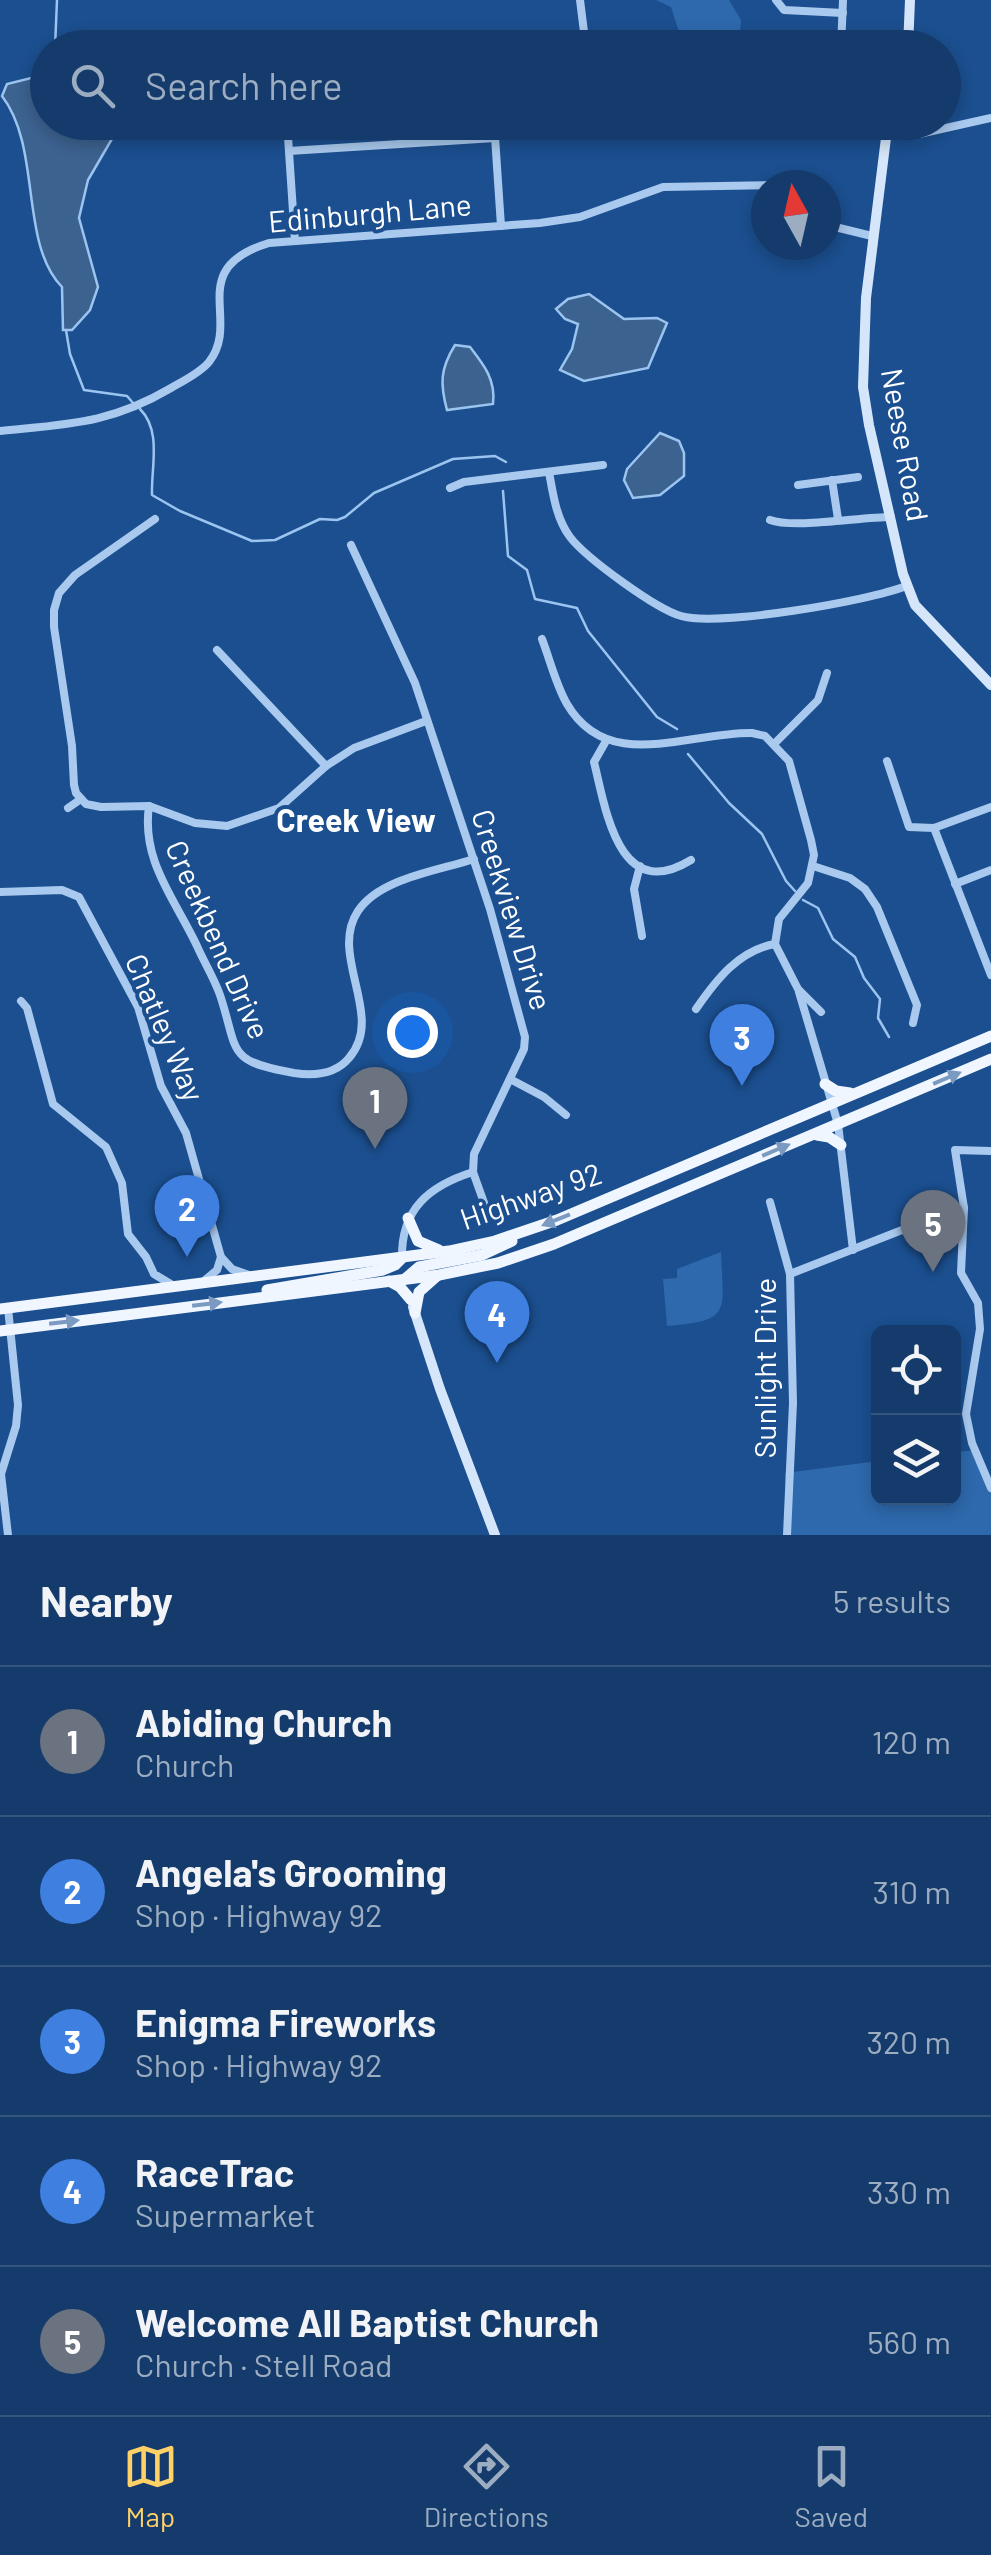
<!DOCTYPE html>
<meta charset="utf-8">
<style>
body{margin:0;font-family:Barlow,sans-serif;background:#214673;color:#f1f3f6}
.controls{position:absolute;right:30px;bottom:30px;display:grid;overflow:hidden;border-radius:15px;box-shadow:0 5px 15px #0003}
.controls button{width:90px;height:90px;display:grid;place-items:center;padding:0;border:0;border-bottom:2px solid #33557e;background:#143b6b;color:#f1f3f6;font:50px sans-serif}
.compass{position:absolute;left:751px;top:170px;width:90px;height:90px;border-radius:50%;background:#143b6b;box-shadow:0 5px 15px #0003;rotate:352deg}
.you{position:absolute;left:412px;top:1032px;width:35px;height:35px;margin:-25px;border:8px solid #fff;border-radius:50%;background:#1a73e8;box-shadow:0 0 0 15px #1a73e833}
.badge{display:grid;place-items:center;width:65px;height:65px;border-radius:50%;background:#ffd166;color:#fff;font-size:32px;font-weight:700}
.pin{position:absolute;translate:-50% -82px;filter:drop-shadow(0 2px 5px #0008)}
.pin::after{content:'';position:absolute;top:52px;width:35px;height:30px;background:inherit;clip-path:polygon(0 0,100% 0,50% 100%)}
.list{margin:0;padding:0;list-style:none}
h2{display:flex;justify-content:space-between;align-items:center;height:130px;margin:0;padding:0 40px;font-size:42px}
h2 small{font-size:32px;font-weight:400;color:#9dadc1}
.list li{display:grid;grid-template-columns:65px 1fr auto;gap:30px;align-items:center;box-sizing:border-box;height:150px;padding:0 40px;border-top:2px solid #33557e}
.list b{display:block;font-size:38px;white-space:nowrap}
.list p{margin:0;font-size:32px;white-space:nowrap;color:#9dadc1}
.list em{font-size:32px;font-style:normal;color:#9dadc1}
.icon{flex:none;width:55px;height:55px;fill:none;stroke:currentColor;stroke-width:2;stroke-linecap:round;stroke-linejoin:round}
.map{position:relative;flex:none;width:991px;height:1535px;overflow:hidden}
.search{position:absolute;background:#143b6b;box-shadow:0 5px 15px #0003;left:30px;right:30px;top:30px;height:110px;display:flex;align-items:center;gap:25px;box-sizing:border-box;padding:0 35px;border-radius:55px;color:#9dadc1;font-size:38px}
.sheet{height:880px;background:#143b6b}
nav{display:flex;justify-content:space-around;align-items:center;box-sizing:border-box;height:140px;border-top:2px solid #33557e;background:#143b6b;font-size:28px;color:#9dadc1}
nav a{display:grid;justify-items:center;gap:5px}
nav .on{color:#ffd166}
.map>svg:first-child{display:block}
.green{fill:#2e69ad}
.water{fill:#3c6290;stroke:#9cc4f0;stroke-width:2.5}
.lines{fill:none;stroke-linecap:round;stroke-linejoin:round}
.stream{stroke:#9cc4f0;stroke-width:2.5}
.street{stroke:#a9c9ee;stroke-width:8}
.secondary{stroke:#d6e6fa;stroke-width:10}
.primary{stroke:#f0f6ff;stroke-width:11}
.oneway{fill:#7b9ac1}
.labels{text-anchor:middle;stroke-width:8;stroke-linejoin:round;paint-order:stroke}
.street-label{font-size:30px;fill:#fff;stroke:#1b4f8f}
.neighbourhood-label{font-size:32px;font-weight:bold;fill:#fff;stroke:#1b4f8f}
</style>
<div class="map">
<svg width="991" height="1535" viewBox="0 0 991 1535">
<rect width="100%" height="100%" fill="#1b4f8f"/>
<g class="green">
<path d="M656,0H729L741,20L739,47H681L683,44L671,7Z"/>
<path d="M721,1252C723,1312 733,1321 667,1326L663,1279L677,1278V1269Z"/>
<path d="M978,1450L991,1480V1535H789L785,1473L878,1461V1498H954V1452Z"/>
</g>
<g class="water">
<path d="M47,74L48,122L115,123L116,132L88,180L79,218L98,287L90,310L72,330H63L62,287C19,243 42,148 2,96L7,84Z"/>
<path d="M589,294L624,319L657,318L667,323L648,368L584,381L560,370L572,349L578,324L565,319L556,309L568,299Z"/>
<path d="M455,345L470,347C484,365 496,380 493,404L447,410C440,384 440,369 455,345Z"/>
<path d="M660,433L679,441L684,453V476L660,495L633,498L624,480L627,469Z"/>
</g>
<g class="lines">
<g class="stream">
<path d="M55,48L57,0"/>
<path d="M66,330L70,354L84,390L127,396L134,404"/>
<path d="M140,409C162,431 151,467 152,495L180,511L252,541L275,540L320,519L337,520L345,517L374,493L453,459L495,456L506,462"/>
<path d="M503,491L508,556L527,570L535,599L577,608L588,631L657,717L677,729"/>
<path d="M688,754L729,803L762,834L786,881L795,891"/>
<path d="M803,900L818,908L833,939L855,957L864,978L880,999L878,1018L889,1037"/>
</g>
<g class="street">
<path d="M580,0L586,48"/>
<path d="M776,0L784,10L843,13"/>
<path d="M841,48L843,0"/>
<path d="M287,122L295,241"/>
<path d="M494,122L501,226"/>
<path d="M703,122L887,125L919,134L991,118"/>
<path d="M289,151L495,138"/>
<path d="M826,221L835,227L872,236"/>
<path d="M0,431C68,424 110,424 171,388C183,381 200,373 209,362C242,320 184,269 269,243L540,223L580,217L663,187L781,185"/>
<path d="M549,472C553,494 556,518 570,537C586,558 656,609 681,616C717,627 869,601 906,586"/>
<path d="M832,480L838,519"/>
<path d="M798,485L858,477"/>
<path d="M450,488L464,482L603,465"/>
<path d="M155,519L75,575L59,593L54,610V627L72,746L74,785L76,793L86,804L101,807L149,806L195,823L227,826L279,808L326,766L354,748L426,721"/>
<path d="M770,520C794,529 860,517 891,517"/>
<path d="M351,545L415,683L490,909L525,1037L524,1049L474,1154L473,1172L487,1211"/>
<path d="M542,639C550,660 556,685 567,704C608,774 687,732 752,733L765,736L789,761L811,840L814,855L808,883L779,919L775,944L798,989L821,1012"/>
<path d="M217,650L326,766"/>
<path d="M606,741L594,762C606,811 619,904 691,860"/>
<path d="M774,744L818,700L827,673"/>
<path d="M887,761L909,827L934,828L991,807"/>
<path d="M149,806C141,861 175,899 197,946C204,962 214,978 220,995C239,1052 225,1061 294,1073C314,1076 335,1075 349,1058C386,1016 328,956 358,911C380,878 438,871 474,859"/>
<path d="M68,808L81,799"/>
<path d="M934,828L991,975"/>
<path d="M640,866L634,889L642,936"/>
<path d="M813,866L850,878L865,889L877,907L917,1005L913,1023"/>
<path d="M955,884L991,870"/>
<path d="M0,892L62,890L79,897L138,1007L161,1086L186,1133L221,1257L232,1269L249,1275"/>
<path d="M799,992L838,1124L853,1250"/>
<path d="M21,1001L27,1008L53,1104L106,1147L122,1183L128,1234L146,1257L154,1274L174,1286"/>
<path d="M696,1009C716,980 739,950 775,944"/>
<path d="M510,1079L544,1097L566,1115"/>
<path d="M991,1151L955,1150L964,1208L961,1273L978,1303L980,1329L966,1414L972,1443L991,1488"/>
<path d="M770,1202L790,1274L793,1403L787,1535"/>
<path d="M402,1258C401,1209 429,1186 473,1172"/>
<path d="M790,1274L953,1210L964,1208"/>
<path d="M205,1280L217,1270L221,1257"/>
<path d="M8,1535L1,1474L16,1426L18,1405L8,1308"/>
</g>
<g class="secondary">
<path d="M908,48L910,0"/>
<path d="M888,122L866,298L863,387L869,425L903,574L915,605L991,685"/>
<path d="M413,1307L440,1389L495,1535"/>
</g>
<g class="primary">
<path d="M825,1084L836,1091L850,1093"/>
<path d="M817,1135L829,1137L841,1145"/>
<path d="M408,1218L418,1241L439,1250"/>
<path d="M405,1279L419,1267L482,1255L512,1241"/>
<path d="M389,1281L400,1287L411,1300"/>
<path d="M267,1290L383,1270L395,1265L402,1258"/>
<path d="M0,1309L449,1251L495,1241L557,1220L991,1036"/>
<path d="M415,1313L419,1292L437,1276"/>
<path d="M0,1331L439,1275L498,1263L554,1244L991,1059"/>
</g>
</g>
<defs><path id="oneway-solid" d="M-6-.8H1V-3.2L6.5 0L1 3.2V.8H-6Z" transform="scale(2.5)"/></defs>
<g class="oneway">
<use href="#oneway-solid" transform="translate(947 1078) rotate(-23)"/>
<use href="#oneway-solid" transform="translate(776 1150) rotate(-23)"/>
<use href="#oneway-solid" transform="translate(556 1220) rotate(158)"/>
<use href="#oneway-solid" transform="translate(207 1304) rotate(-7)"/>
<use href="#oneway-solid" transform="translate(64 1322) rotate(-7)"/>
</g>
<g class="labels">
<g class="street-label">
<text transform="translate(370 214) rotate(-5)" y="10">Edinburgh Lane</text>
<text transform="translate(904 445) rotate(80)" y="10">Neese Road</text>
<text transform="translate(511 910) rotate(73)" y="10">Creekview Drive</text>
<text transform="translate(217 940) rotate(66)" y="10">Creekbend Drive</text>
<text transform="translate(164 1028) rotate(67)" y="10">Chatley Way</text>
<text transform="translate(531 1197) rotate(-19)" y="10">Highway 92</text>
<text transform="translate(766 1368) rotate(-90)" y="10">Sunlight Drive</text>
</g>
<g class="neighbourhood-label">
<text x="356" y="832">Creek View</text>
</g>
</g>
</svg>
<div class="controls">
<button><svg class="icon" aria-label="locate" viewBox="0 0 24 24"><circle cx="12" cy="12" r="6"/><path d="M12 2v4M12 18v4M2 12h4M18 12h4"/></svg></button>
<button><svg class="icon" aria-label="layers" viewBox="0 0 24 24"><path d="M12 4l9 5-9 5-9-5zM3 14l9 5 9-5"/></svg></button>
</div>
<svg class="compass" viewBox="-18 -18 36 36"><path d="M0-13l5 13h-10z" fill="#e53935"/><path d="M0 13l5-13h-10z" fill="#9dadc1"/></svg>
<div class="you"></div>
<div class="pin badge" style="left:375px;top:1149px;background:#6b7280">1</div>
<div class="pin badge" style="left:187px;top:1257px;background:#3f7fe0">2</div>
<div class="pin badge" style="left:742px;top:1086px;background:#3f7fe0">3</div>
<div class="pin badge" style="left:497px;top:1363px;background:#3f7fe0">4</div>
<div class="pin badge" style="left:933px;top:1272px;background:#6b7280">5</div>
<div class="search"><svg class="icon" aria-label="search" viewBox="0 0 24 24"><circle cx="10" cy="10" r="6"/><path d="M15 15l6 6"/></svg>Search here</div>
</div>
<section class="sheet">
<h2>Nearby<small>5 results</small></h2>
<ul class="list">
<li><span class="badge" style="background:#6b7280">1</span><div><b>Abiding Church</b><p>Church</p></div><em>120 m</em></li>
<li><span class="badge" style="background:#3f7fe0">2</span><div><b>Angela's Grooming</b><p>Shop · Highway 92</p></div><em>310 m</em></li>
<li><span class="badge" style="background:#3f7fe0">3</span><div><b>Enigma Fireworks</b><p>Shop · Highway 92</p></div><em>320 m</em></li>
<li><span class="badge" style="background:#3f7fe0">4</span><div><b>RaceTrac</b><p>Supermarket</p></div><em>330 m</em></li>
<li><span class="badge" style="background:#6b7280">5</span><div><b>Welcome All Baptist Church</b><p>Church · Stell Road</p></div><em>560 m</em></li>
</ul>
</section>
<nav>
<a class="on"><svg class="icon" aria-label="map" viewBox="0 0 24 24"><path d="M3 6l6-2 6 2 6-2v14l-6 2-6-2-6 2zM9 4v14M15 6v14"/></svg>Map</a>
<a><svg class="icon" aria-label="directions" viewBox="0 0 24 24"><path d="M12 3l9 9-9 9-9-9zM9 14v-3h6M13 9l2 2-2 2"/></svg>Directions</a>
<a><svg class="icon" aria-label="saved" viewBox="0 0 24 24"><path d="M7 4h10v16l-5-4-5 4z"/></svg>Saved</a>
</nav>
